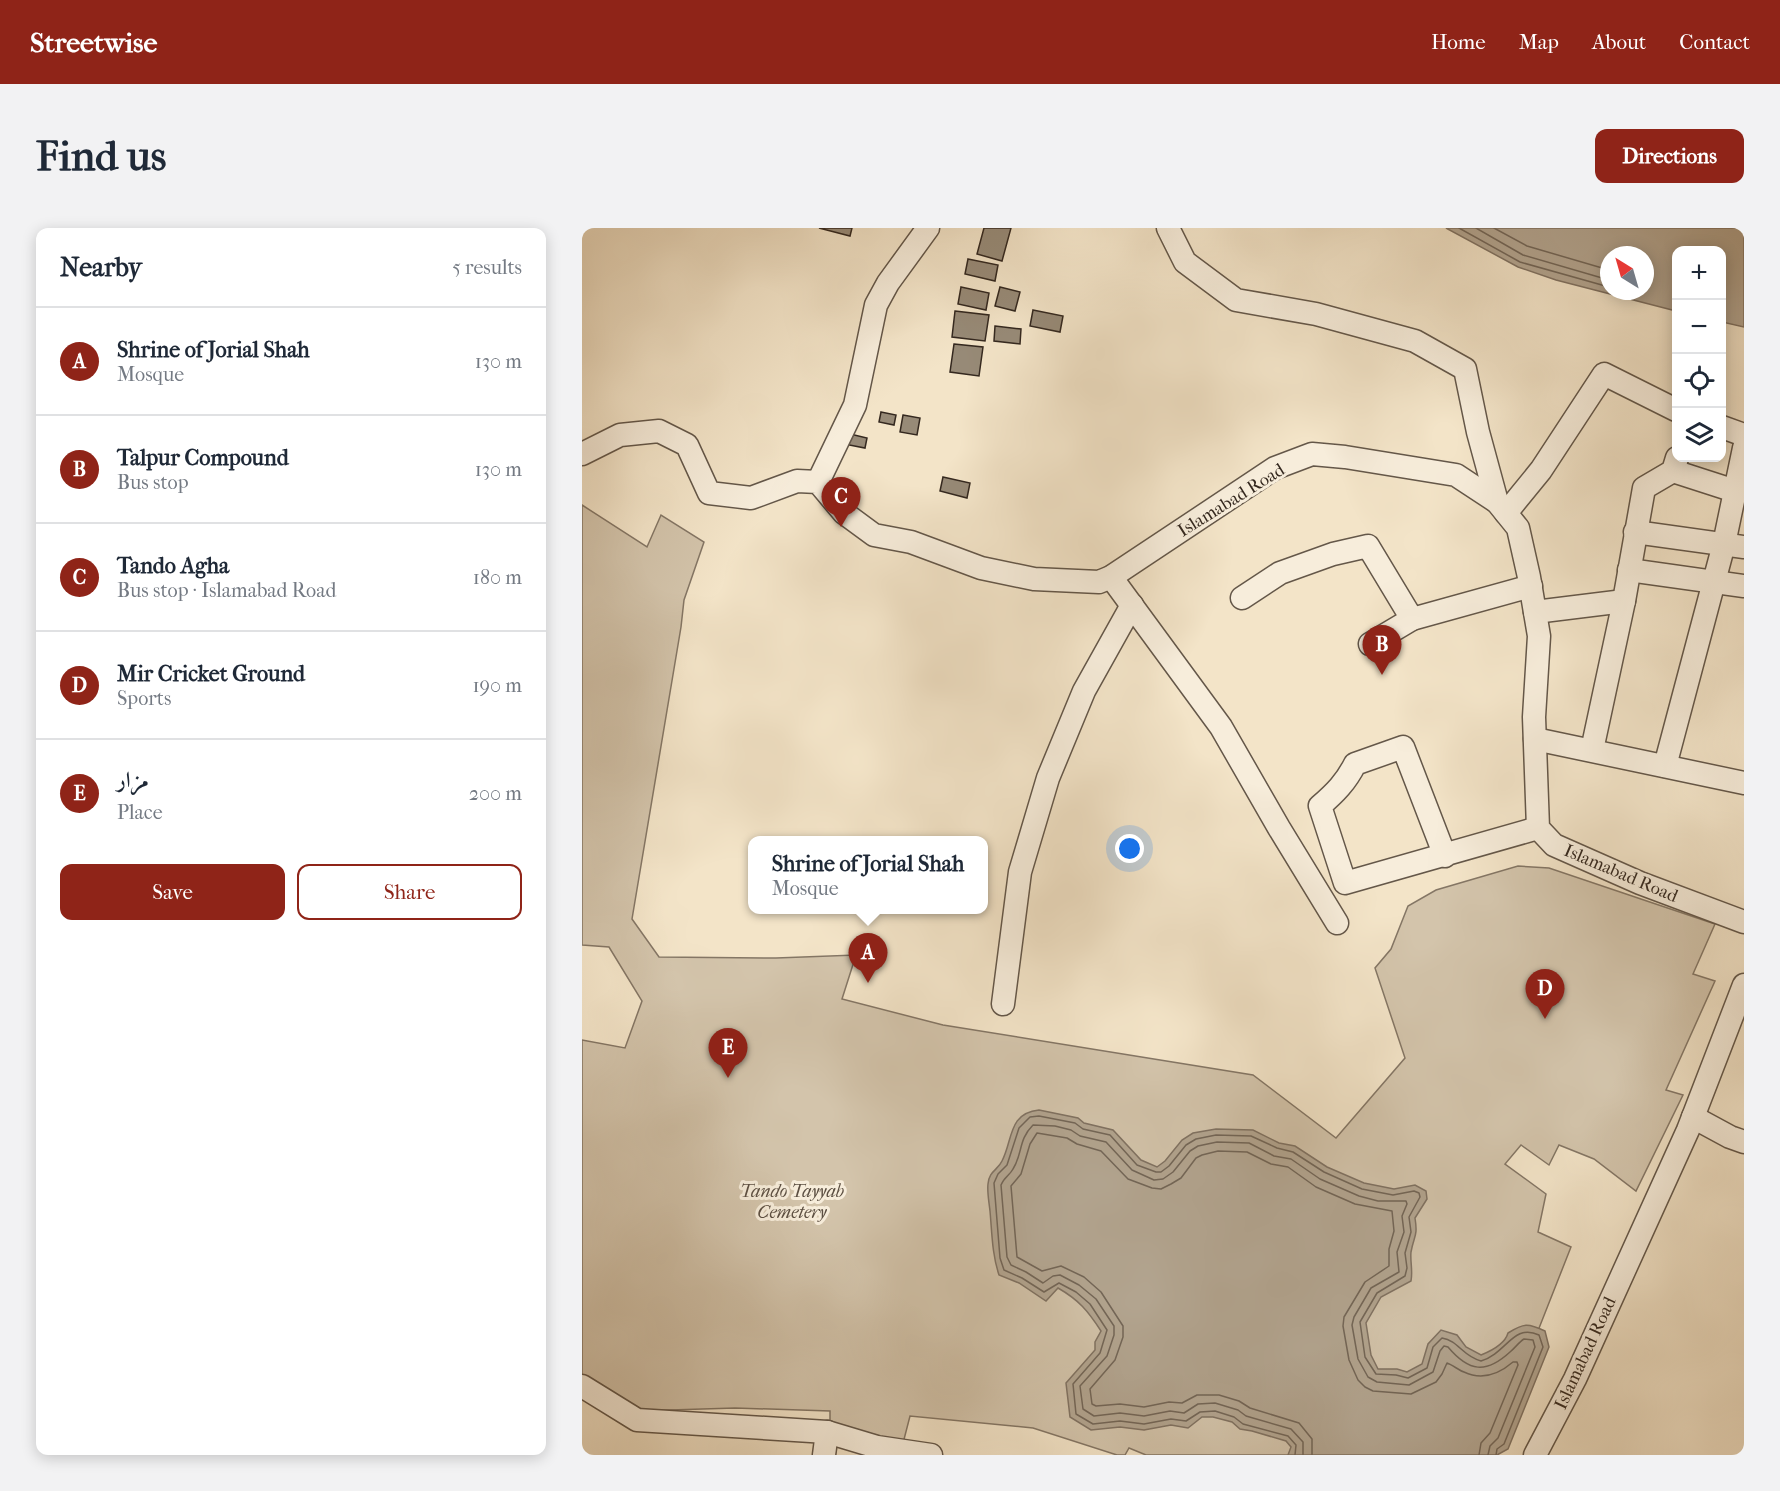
<!DOCTYPE html>
<meta charset="utf-8">
<style>
body{margin:0;font-family:"IM FELL French Canon",Amiri,serif;background:#f2f2f3;color:#1f2937}
.controls{position:absolute;right:18px;top:18px;display:grid;overflow:hidden;border-radius:12px;box-shadow:0 3px 15px #0003}
.controls button{width:54px;height:54px;display:grid;place-items:center;padding:0;border:0;border-bottom:2px solid #e0e1e3;background:#fff;color:#1f2937;font:30px sans-serif}
.compass{position:absolute;left:1018px;top:18px;width:54px;height:54px;border-radius:50%;background:#fff;box-shadow:0 3px 15px #0003;rotate:323deg}
.you{position:absolute;left:548px;top:621px;width:21px;height:21px;margin:-15px;border:4px solid #fff;border-radius:50%;background:#1a73e8;box-shadow:0 0 0 9px #1a73e833}
.badge{display:grid;place-items:center;width:39px;height:39px;border-radius:50%;background:#8f2418;color:#fff;font-size:20px;font-weight:700}
.pin{position:absolute;translate:-50% -50px;filter:drop-shadow(0 2px 3px #0008)}
.pin::after{content:'';position:absolute;top:32px;width:21px;height:18px;background:inherit;clip-path:polygon(0 0,100% 0,50% 100%)}
.popup{position:absolute;left:166px;top:608px;width:240px;height:78px;box-sizing:border-box;display:grid;place-content:center;border-radius:12px;background:#fff;filter:drop-shadow(0 2px 4px #0005);font-size:20px;white-space:nowrap;color:#747a83}
.popup b{font-size:22px;color:#1f2937}
.popup::after{content:'';position:absolute;left:50%;top:100%;margin-left:-12px;border:12px solid transparent;border-top-color:#fff}
.list{margin:0;padding:0;list-style:none}
h2{display:flex;justify-content:space-between;align-items:center;height:78px;margin:0;padding:0 24px;font-size:26px}
h2 small{font-size:20px;font-weight:400;color:#747a83}
.list li{display:grid;grid-template-columns:39px 1fr auto;gap:18px;align-items:center;box-sizing:border-box;height:108px;padding:0 24px;border-top:2px solid #e0e1e3}
.list b{display:block;font-size:22px;white-space:nowrap}
.list p{margin:0;font-size:20px;white-space:nowrap;color:#747a83}
.list em{font-size:20px;font-style:normal;color:#747a83}
.actions{display:flex;gap:12px;padding:18px 24px}
.actions a{flex:1;padding:14px 0;border:2px solid #8f2418;border-radius:12px;text-align:center;font-size:21px;color:#8f2418}
.actions .main{background:#8f2418;color:#fff}
.icon{flex:none;width:33px;height:33px;fill:none;stroke:currentColor;stroke-width:2;stroke-linecap:round;stroke-linejoin:round}
.map{position:relative;flex:none;width:1162px;height:1227px;overflow:hidden;border-radius:12px}
header{display:flex;align-items:center;gap:36px;box-sizing:border-box;height:84px;padding:0 30px;background:#8f2418;color:#fff}
header strong{font-size:28px}
nav{display:flex;gap:33px;margin-inline-start:auto;font-size:21px}
.intro{display:flex;align-items:center;justify-content:space-between;box-sizing:border-box;height:144px;padding:0 36px}
h1{margin:0;font-size:42px}
.button{padding:15px 27px;border-radius:12px;background:#8f2418;color:#fff;font-size:21px;font-weight:700}
main{display:flex;gap:36px;padding:0 36px}
aside{flex:1;background:#fff;border-radius:12px;box-shadow:0 3px 15px #0003}
.map>svg:first-child{display:block}
.green{fill:#d3c4ab;stroke:#847665;stroke-width:1.5}
.water{fill:#b2a48f;stroke:#807262;stroke-width:1.5;fill-rule:evenodd}
.lines{fill:none;stroke-linecap:round;stroke-linejoin:round}
.shore{stroke:#736657;stroke-width:1.5}
.building{fill:#978a77;stroke:#34281f;stroke-width:1.5}
.minor-casing{stroke:#645749;stroke-width:25}
.minor{stroke:#f7eddb;stroke-width:22}
.labels{text-anchor:middle;stroke-width:6;stroke-linejoin:round;paint-order:stroke}
.street-label{font-size:18px;fill:#34281f;stroke:#f7eddb}
.park-label{font-size:18px;font-style:italic;fill:#5c4f42;stroke:#f7eddb}
</style>
<header>
<strong>Streetwise</strong>
<nav><a>Home</a><a>Map</a><a>About</a><a>Contact</a></nav>
</header>
<div class="intro"><h1>Find us</h1><a class="button">Directions</a></div>
<main>
<aside>
<h2>Nearby<small>5 results</small></h2>
<ul class="list">
<li><span class="badge">A</span><div><b>Shrine of Jorial Shah</b><p>Mosque</p></div><em>130 m</em></li>
<li><span class="badge">B</span><div><b>Talpur Compound</b><p>Bus stop</p></div><em>130 m</em></li>
<li><span class="badge">C</span><div><b>Tando Agha</b><p>Bus stop · Islamabad Road</p></div><em>180 m</em></li>
<li><span class="badge">D</span><div><b>Mir Cricket Ground</b><p>Sports</p></div><em>190 m</em></li>
<li><span class="badge">E</span><div><b>مزار</b><p>Place</p></div><em>200 m</em></li>
</ul>
<div class="actions"><a class="main">Save</a><a>Share</a></div>
</aside>
<div class="map">
<svg width="1162" height="1227" viewBox="0 0 1162 1227">
<rect width="100%" height="100%" fill="#f3e4c8"/>
<filter id="stains"><feTurbulence type="fractalNoise" baseFrequency=".00333" numOctaves="4"/><feColorMatrix values="0 0 0 0 .2 0 0 0 0 .09 0 0 0 0 .02 0 0 0 .5 -.17"/></filter>
<radialGradient id="worn" r=".72"><stop offset=".6" stop-color="#630" stop-opacity="0"/><stop offset="1" stop-color="#630" stop-opacity=".3"/></radialGradient>
<path class="green" d="M0,277L65,319L79,287L122,314L102,372L99,399L50,691L77,729L194,730L274,727L260,771L361,797L671,847L754,910L823,830L793,740L809,721L826,678L854,662L936,638L967,640L1133,696L1111,746L1133,753L1084,862L1101,867L1054,963L1012,931L977,917L967,937L939,917L923,936L964,966L956,1004L989,1019L907,1227H564L547,1220L543,1227H535L451,1200L328,1188L319,1223L248,1205V1183L153,1180L56,1183L0,1150V812L43,820L60,773L27,719L0,717Z"/>
<g class="water">
<path d="M864,0H1162V99L1140,94V22H1094V83L974,52L936,39ZM1027,27H1063V63H1027Z"/>
<path d="M457,882L496,890L502,895L531,902L559,932L575,939L583,933L600,912L611,905L634,901L671,902L697,915L713,918L745,939L782,955L812,961L833,957L844,963L845,971L833,990C836,1009 832,1007 829,1024C828,1033 831,1043 829,1053L799,1069L784,1095L789,1127L796,1141H815L825,1144L840,1136L846,1116L859,1102L875,1107L884,1119L899,1127C909,1123 923,1116 926,1105C942,1095 946,1095 963,1103L967,1119L926,1221L915,1227H706L709,1219L704,1213L670,1203L658,1201L650,1194L631,1189H620L606,1200L589,1197L562,1202L538,1199L509,1202L488,1189L484,1155L513,1122V1114L519,1103C506,1083 497,1072 476,1060L464,1073L437,1055L417,1047C410,1026 410,1005 408,983C407,974 405,964 406,956C407,943 416,942 420,933C431,912 426,885 457,882Z"/>
</g>
<g class="lines">
<g class="shore">
<path d="M877,0L938,34L1027,59"/>
<path d="M894,0L941,27L1027,52"/>
<path d="M912,0L945,18L1027,42"/>
<path d="M713,1227L714,1217L706,1208L661,1196L652,1189L633,1183L618,1184L604,1193L589,1191L562,1196L538,1193L511,1196L494,1186L491,1156L518,1125L525,1102L508,1076L494,1064L477,1055L462,1064L440,1050L422,1042L418,1030L412,955L416,946L425,937L437,900L448,889L457,888L493,895L501,901L528,907L555,937L574,944H579L587,938L604,917L614,911L634,907L669,908L695,920L711,924L742,944L780,961L811,967L832,963L837,965L838,969L827,989L829,1004L823,1025L825,1040L823,1048L795,1065L778,1094L783,1129L794,1146L814,1147L826,1150L845,1140L851,1119L860,1110C877,1113 880,1128 899,1133C925,1125 931,1095 957,1107L961,1119L922,1216L915,1221L914,1227"/>
<path d="M721,1227V1214L709,1201L664,1188L656,1182L633,1175L616,1176L602,1185L588,1183L562,1188L538,1185L512,1188L501,1181L498,1158L525,1128L532,1107V1098L514,1071L497,1057L478,1047L471,1048L461,1055L444,1044L429,1037L425,1029L419,957C422,949 428,947 431,941C441,925 436,912 451,897L473,898L489,902L498,908L524,914L550,942L572,952L581,951L591,944L608,923L616,918L635,914L667,915L692,928L709,931L738,951L777,968L796,973H824L825,976L820,988L822,1004L815,1024L817,1044L789,1060L772,1089L770,1097L776,1131L786,1149L795,1154L827,1157L851,1144L858,1123L862,1118L866,1119C887,1144 904,1146 928,1124C933,1120 937,1114 942,1111L951,1112L953,1119L916,1210L908,1218L906,1227"/>
<path d="M730,1227V1211L717,1195L668,1180L657,1173L637,1167H615L600,1175L587,1174L562,1179L538,1176L514,1178L510,1176L508,1161L533,1132L541,1109V1098L519,1064L502,1049L479,1038L460,1043L435,1029L429,958L439,946L448,916L455,905L485,910L495,916L519,923L546,951L570,960L579,961L589,956L599,950L614,930L620,927L636,923L665,924L689,936L706,939L734,959L773,976L810,983L812,1003L807,1021V1038L783,1054L762,1089L761,1098L767,1132L776,1152L783,1159L791,1163L829,1166L854,1154L860,1146L865,1135C871,1137 876,1142 882,1144C901,1153 917,1146 931,1134H935L936,1137L908,1205L899,1215L897,1227"/>
</g>
</g>
<g class="building">
<path d="M237,0H270L268,8Z"/>
<path d="M402,0H429L420,33L395,26Z"/>
<path d="M386,31L416,37L413,53L383,46Z"/>
<path d="M379,59L407,65L404,82L376,76Z"/>
<path d="M418,59L438,64L433,83L413,78Z"/>
<path d="M451,82L481,88L478,104L448,98Z"/>
<path d="M373,83L407,87L403,113L370,109Z"/>
<path d="M413,98L439,101L438,116L412,113Z"/>
<path d="M372,116L401,119L397,148L368,144Z"/>
<path d="M299,184L314,187L312,197L297,194Z"/>
<path d="M321,187L338,190L335,207L318,204Z"/>
<path d="M264,205L285,210L283,220L262,216Z"/>
<path d="M361,249L388,255L385,270L358,263Z"/>
</g>
<g class="lines">
<g class="minor-casing">
<g id="minor">
<path d="M586,0L603,34L654,72L734,86L833,113L883,141L896,204L915,274"/>
<path d="M1140,199L1162,207"/>
<path d="M0,226L38,207L77,203L105,217L127,265L169,270L215,253L236,254L262,285L292,307L329,314L399,340L452,351L517,354L529,349L693,240L730,226L763,229L874,247L915,274L936,300L947,349L957,408L952,489L956,600L972,617L1058,655L1162,694"/>
<path d="M1091,243L1153,263L1162,262"/>
<path d="M236,254L273,177L294,77L306,55L346,0"/>
<path d="M924,285L959,242L1022,146L1094,182"/>
<path d="M1053,304L1162,319"/>
<path d="M1047,342L1162,358"/>
<path d="M529,349L639,499L697,600L755,695"/>
<path d="M660,370L698,345L751,326L786,318L830,391"/>
<path d="M953,384L1042,373"/>
<path d="M788,416L830,391L949,358"/>
<path d="M953,511L1162,555"/>
<path d="M1010,522L1042,373L1062,260L1091,243L1095,230"/>
<path d="M1083,538L1142,316L1162,220"/>
<path d="M863,628L821,519L773,536C764,554 753,565 738,578L763,655L956,600"/>
<path d="M421,776L438,644L466,550L502,463L550,377"/>
<path d="M1111,889L1148,909L1162,914"/>
<path d="M0,1158L55,1192L245,1204L295,1219L349,1227"/>
<path d="M242,1227L245,1204"/>
<path d="M953,1227L993,1151L1106,902L1162,757"/>
</g>
</g>
<use href="#minor" class="minor"/>
</g>
<g class="labels">
<g class="street-label">
<text transform="translate(649 272) rotate(-32)" y="6">Islamabad Road</text>
<text transform="translate(1039 645) rotate(23)" y="6">Islamabad Road</text>
<text transform="translate(1003 1125) rotate(-65)" y="6">Islamabad Road</text>
</g>
<g class="park-label">
<text x="210" y="969">Tando Tayyab<tspan x="210" dy="21">Cemetery</tspan></text>
</g>
</g>
<rect width="100%" height="100%" filter="url(#stains)"/>
<rect width="100%" height="100%" fill="url(#worn)"/>
</svg>
<div class="controls">
<button>+</button>
<button>−</button>
<button><svg class="icon" aria-label="locate" viewBox="0 0 24 24"><circle cx="12" cy="12" r="6"/><path d="M12 2v4M12 18v4M2 12h4M18 12h4"/></svg></button>
<button><svg class="icon" aria-label="layers" viewBox="0 0 24 24"><path d="M12 4l9 5-9 5-9-5zM3 14l9 5 9-5"/></svg></button>
</div>
<svg class="compass" viewBox="-18 -18 36 36"><path d="M0-13l5 13h-10z" fill="#e53935"/><path d="M0 13l5-13h-10z" fill="#747a83"/></svg>
<div class="you"></div>
<div class="pin badge" style="left:286px;top:755px">A</div>
<div class="popup"><b>Shrine of Jorial Shah</b>Mosque</div>
<div class="pin badge" style="left:800px;top:447px">B</div>
<div class="pin badge" style="left:259px;top:299px">C</div>
<div class="pin badge" style="left:963px;top:791px">D</div>
<div class="pin badge" style="left:146px;top:850px">E</div>
</div>
</main>
